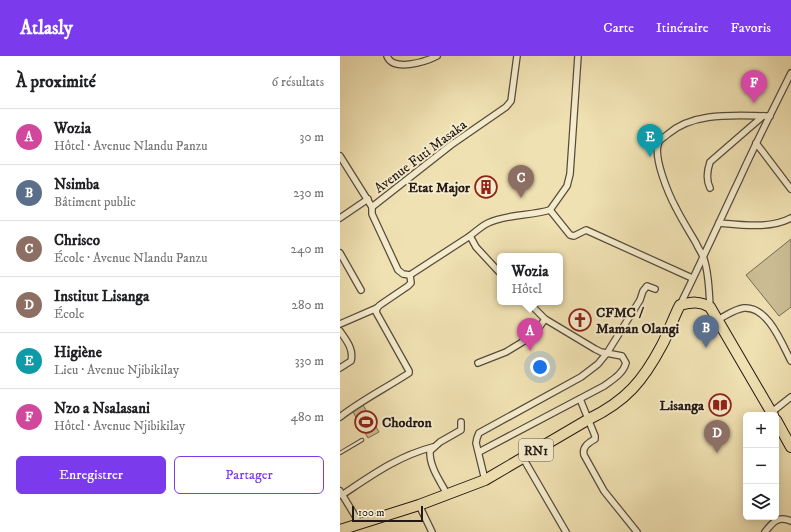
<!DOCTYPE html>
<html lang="fr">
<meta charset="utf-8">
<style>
body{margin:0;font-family:"IM FELL DW Pica",serif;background:#f6f6f6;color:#202124}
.controls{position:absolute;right:12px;bottom:12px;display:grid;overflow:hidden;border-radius:6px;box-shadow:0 2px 10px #0003}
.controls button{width:36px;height:36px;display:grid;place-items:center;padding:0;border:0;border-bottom:1px solid #e0e0e0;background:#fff;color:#202124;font:20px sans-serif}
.scale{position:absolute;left:12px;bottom:10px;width:71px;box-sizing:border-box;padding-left:4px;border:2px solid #241914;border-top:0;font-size:11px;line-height:14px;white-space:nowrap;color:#241914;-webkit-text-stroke:3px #f5eccd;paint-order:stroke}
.you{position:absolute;left:200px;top:311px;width:14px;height:14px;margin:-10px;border:3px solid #fff;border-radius:50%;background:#1a73e8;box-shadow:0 0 0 6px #1a73e833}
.badge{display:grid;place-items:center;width:26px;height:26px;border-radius:50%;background:#7c3aed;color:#fff;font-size:13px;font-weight:700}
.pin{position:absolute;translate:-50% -33px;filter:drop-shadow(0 1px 2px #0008)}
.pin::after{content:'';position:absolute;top:21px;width:14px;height:12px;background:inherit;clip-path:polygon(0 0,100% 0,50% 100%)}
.popup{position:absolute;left:157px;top:197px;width:66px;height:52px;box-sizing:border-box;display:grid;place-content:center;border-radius:6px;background:#fff;filter:drop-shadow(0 1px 3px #0005);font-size:13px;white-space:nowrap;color:#757577}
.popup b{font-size:15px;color:#202124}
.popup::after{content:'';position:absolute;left:50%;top:100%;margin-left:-8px;border:8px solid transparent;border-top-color:#fff}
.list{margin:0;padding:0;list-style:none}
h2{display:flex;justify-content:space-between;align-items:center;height:52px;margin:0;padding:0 16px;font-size:17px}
h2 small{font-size:13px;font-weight:400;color:#757577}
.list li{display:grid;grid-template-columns:26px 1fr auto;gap:12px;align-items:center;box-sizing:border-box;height:56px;padding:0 16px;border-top:1px solid #e0e0e0}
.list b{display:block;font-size:15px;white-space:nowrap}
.list p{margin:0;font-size:13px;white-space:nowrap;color:#757577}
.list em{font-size:13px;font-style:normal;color:#757577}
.actions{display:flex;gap:8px;padding:12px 16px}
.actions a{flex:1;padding:9px 0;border:1px solid #7c3aed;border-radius:6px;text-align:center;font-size:14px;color:#7c3aed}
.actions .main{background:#7c3aed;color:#fff}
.icon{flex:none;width:22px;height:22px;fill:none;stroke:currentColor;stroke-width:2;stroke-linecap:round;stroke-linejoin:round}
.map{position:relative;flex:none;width:451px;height:476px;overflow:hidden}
header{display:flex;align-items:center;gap:24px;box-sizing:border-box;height:56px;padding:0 20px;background:#7c3aed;color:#fff}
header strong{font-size:19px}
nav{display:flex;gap:22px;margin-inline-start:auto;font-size:14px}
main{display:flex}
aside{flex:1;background:#fff}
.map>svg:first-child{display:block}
.green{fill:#cdbf97;stroke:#786c56}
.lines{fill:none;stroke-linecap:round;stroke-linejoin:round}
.lane-casing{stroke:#574b3c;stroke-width:4.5}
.street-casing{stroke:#574b3c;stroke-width:8}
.highway-casing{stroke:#241914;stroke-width:12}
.lane{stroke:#f5eccd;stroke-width:2.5}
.street{stroke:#f5eccd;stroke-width:5.5}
.highway{stroke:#f0e1b2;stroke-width:10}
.labels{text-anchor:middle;stroke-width:4;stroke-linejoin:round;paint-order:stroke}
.shield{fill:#f5eccd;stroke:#63584c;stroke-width:1}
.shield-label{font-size:13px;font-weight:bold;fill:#241914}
.street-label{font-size:14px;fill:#241914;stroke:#f5eccd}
.poi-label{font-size:14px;font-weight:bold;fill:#241914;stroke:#f5eccd;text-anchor:end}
</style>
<header>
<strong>Atlasly</strong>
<nav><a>Carte</a><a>Itinéraire</a><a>Favoris</a></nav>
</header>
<main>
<aside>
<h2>À proximité<small>6 résultats</small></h2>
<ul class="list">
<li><span class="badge" style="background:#d1479c">A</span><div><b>Wozia</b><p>Hôtel · Avenue Nlandu Panzu</p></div><em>30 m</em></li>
<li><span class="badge" style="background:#5c6f8a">B</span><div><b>Nsimba</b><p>Bâtiment public</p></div><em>230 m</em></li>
<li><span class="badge" style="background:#8d6e63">C</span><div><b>Chrisco</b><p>École · Avenue Nlandu Panzu</p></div><em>240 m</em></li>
<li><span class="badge" style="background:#8d6e63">D</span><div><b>Institut Lisanga</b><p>École</p></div><em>280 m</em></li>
<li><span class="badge" style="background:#0f9aa8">E</span><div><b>Higiène</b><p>Lieu · Avenue Njibikilay</p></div><em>330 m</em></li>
<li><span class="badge" style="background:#d1479c">F</span><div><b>Nzo a Nsalasani</b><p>Hôtel · Avenue Njibikilay</p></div><em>480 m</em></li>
</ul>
<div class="actions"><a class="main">Enregistrer</a><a>Partager</a></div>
</aside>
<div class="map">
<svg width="451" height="476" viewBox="0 0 451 476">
<rect width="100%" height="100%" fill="#f0e1b2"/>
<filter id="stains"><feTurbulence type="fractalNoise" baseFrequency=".005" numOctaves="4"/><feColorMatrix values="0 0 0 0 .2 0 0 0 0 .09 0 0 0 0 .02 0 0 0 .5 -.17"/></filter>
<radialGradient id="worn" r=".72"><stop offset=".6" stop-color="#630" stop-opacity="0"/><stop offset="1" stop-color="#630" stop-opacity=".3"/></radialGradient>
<g class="green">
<path d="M451,183V251L439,260L406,219Z"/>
<path d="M23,349L39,376L28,382L13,356Z"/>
</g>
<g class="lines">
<g class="lane-casing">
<path id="lane" d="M0,397L22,384"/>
</g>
<g class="street-casing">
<g id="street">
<path d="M47,0C53,16 85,6 97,0"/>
<path d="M416,87L451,133"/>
<path d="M0,100L32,151"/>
<path d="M370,132C366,124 367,115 370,106L423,60"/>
<path d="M210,154L230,179L234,180L246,174L352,222"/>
<path d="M0,162L28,143"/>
<path d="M379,167C401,169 431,173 451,162"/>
<path d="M130,180L70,219L63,218L58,214L32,158V151L111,89L166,51L171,45L177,0"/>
<path d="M0,197L21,234"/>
<path d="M160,217L136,191L130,180C136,175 142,170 148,167C167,158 190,160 210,154L227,130L230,118L238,0"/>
<path d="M340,249C361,207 380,164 400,122C416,86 434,52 451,17"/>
<path d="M370,251C369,235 369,218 364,203C362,197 358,192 356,187C349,175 342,164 336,152C329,139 312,100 319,86C320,83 325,81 328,78C355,55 396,60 430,60"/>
<path d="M379,263C387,259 395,253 404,252C428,250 442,288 451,305"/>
<path d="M0,268L37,252"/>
<path d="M0,275C6,284 14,293 11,305L0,312"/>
<path d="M138,307L166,296L194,279L205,263"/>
<path d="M240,343L255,380V383C248,387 242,391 244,399L264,435L297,476"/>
<path d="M432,356L451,341"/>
<path d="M0,361C22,344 46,332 69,317V315L36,256L37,252L40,249L68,230L71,227L70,219"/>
<path d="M139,396L264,330C272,324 283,318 286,307L282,300L261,296L255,293L205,263L188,246"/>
<path d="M183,402L226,476"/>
<path d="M145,424L136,387L137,382L139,377L241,321L258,308L267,297L300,244L303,235L307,230L315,233"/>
<path d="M0,435L20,468"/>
<path d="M107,438C100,425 89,410 90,395L100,386L121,374V366"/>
<path d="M2,439C32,419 58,400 93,391"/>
<path d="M79,449L92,476"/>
<path d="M425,476C432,467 438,459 451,465"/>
</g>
</g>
<g class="highway-casing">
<g id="highway">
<path d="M436,364L451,391"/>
<path d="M0,474L79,449L145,424L249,363C286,345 303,325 322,289C329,276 333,262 340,249C352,246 360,245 370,251L433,359"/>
</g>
</g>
<use href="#lane" class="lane"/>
<use href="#street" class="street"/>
<use href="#highway" class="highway"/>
</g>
<defs>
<g id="building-ring" transform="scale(1.15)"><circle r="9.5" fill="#f5eccd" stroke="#8f2418" stroke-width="1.5"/><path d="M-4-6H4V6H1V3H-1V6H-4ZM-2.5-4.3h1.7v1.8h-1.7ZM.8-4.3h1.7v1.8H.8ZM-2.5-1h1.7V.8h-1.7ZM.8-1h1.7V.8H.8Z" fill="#8f2418"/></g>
<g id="church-ring" transform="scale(1.15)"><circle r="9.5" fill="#f5eccd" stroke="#8f2418" stroke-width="1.5"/><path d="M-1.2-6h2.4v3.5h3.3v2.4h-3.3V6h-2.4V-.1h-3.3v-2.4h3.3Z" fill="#8f2418"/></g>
<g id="library-ring" transform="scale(1.15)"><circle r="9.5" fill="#f5eccd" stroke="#8f2418" stroke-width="1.5"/><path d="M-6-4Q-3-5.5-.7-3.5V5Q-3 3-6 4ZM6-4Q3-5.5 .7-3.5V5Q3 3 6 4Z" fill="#8f2418"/></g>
<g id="stadium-ring" transform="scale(1.15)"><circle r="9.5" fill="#f5eccd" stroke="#8f2418" stroke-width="1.5"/><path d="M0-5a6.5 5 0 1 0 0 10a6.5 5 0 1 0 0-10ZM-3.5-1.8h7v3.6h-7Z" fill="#8f2418"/></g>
</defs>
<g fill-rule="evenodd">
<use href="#building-ring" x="146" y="131"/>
<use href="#church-ring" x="240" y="264"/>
<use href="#library-ring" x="380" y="349"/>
<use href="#stadium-ring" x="26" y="366"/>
</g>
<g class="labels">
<rect class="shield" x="179" y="383" width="34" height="22" rx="3"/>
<g class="shield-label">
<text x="196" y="399">RN1</text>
</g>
<g class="street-label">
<text transform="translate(80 100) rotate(-37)" y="5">Avenue Futi Masaka</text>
</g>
<g class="poi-label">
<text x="130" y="136">Etat Major</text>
<text x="256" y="261" text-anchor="start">CFMC /<tspan x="256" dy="16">Maman Olangi</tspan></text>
<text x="364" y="354">Lisanga</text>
<text x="42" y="371" text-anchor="start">Chodron</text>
</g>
</g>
<rect width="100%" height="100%" filter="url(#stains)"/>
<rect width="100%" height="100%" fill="url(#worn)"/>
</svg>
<div class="controls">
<button>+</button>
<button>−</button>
<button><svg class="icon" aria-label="layers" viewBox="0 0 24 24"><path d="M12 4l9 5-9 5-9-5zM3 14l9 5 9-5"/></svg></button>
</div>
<div class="scale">100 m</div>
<div class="you"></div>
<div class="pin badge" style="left:190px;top:295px;background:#d1479c">A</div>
<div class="popup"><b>Wozia</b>Hôtel</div>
<div class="pin badge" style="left:366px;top:292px;background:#5c6f8a">B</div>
<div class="pin badge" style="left:181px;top:142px;background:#8d6e63">C</div>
<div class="pin badge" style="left:377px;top:397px;background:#8d6e63">D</div>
<div class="pin badge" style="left:310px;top:101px;background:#0f9aa8">E</div>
<div class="pin badge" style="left:414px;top:47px;background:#d1479c">F</div>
</div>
</main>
